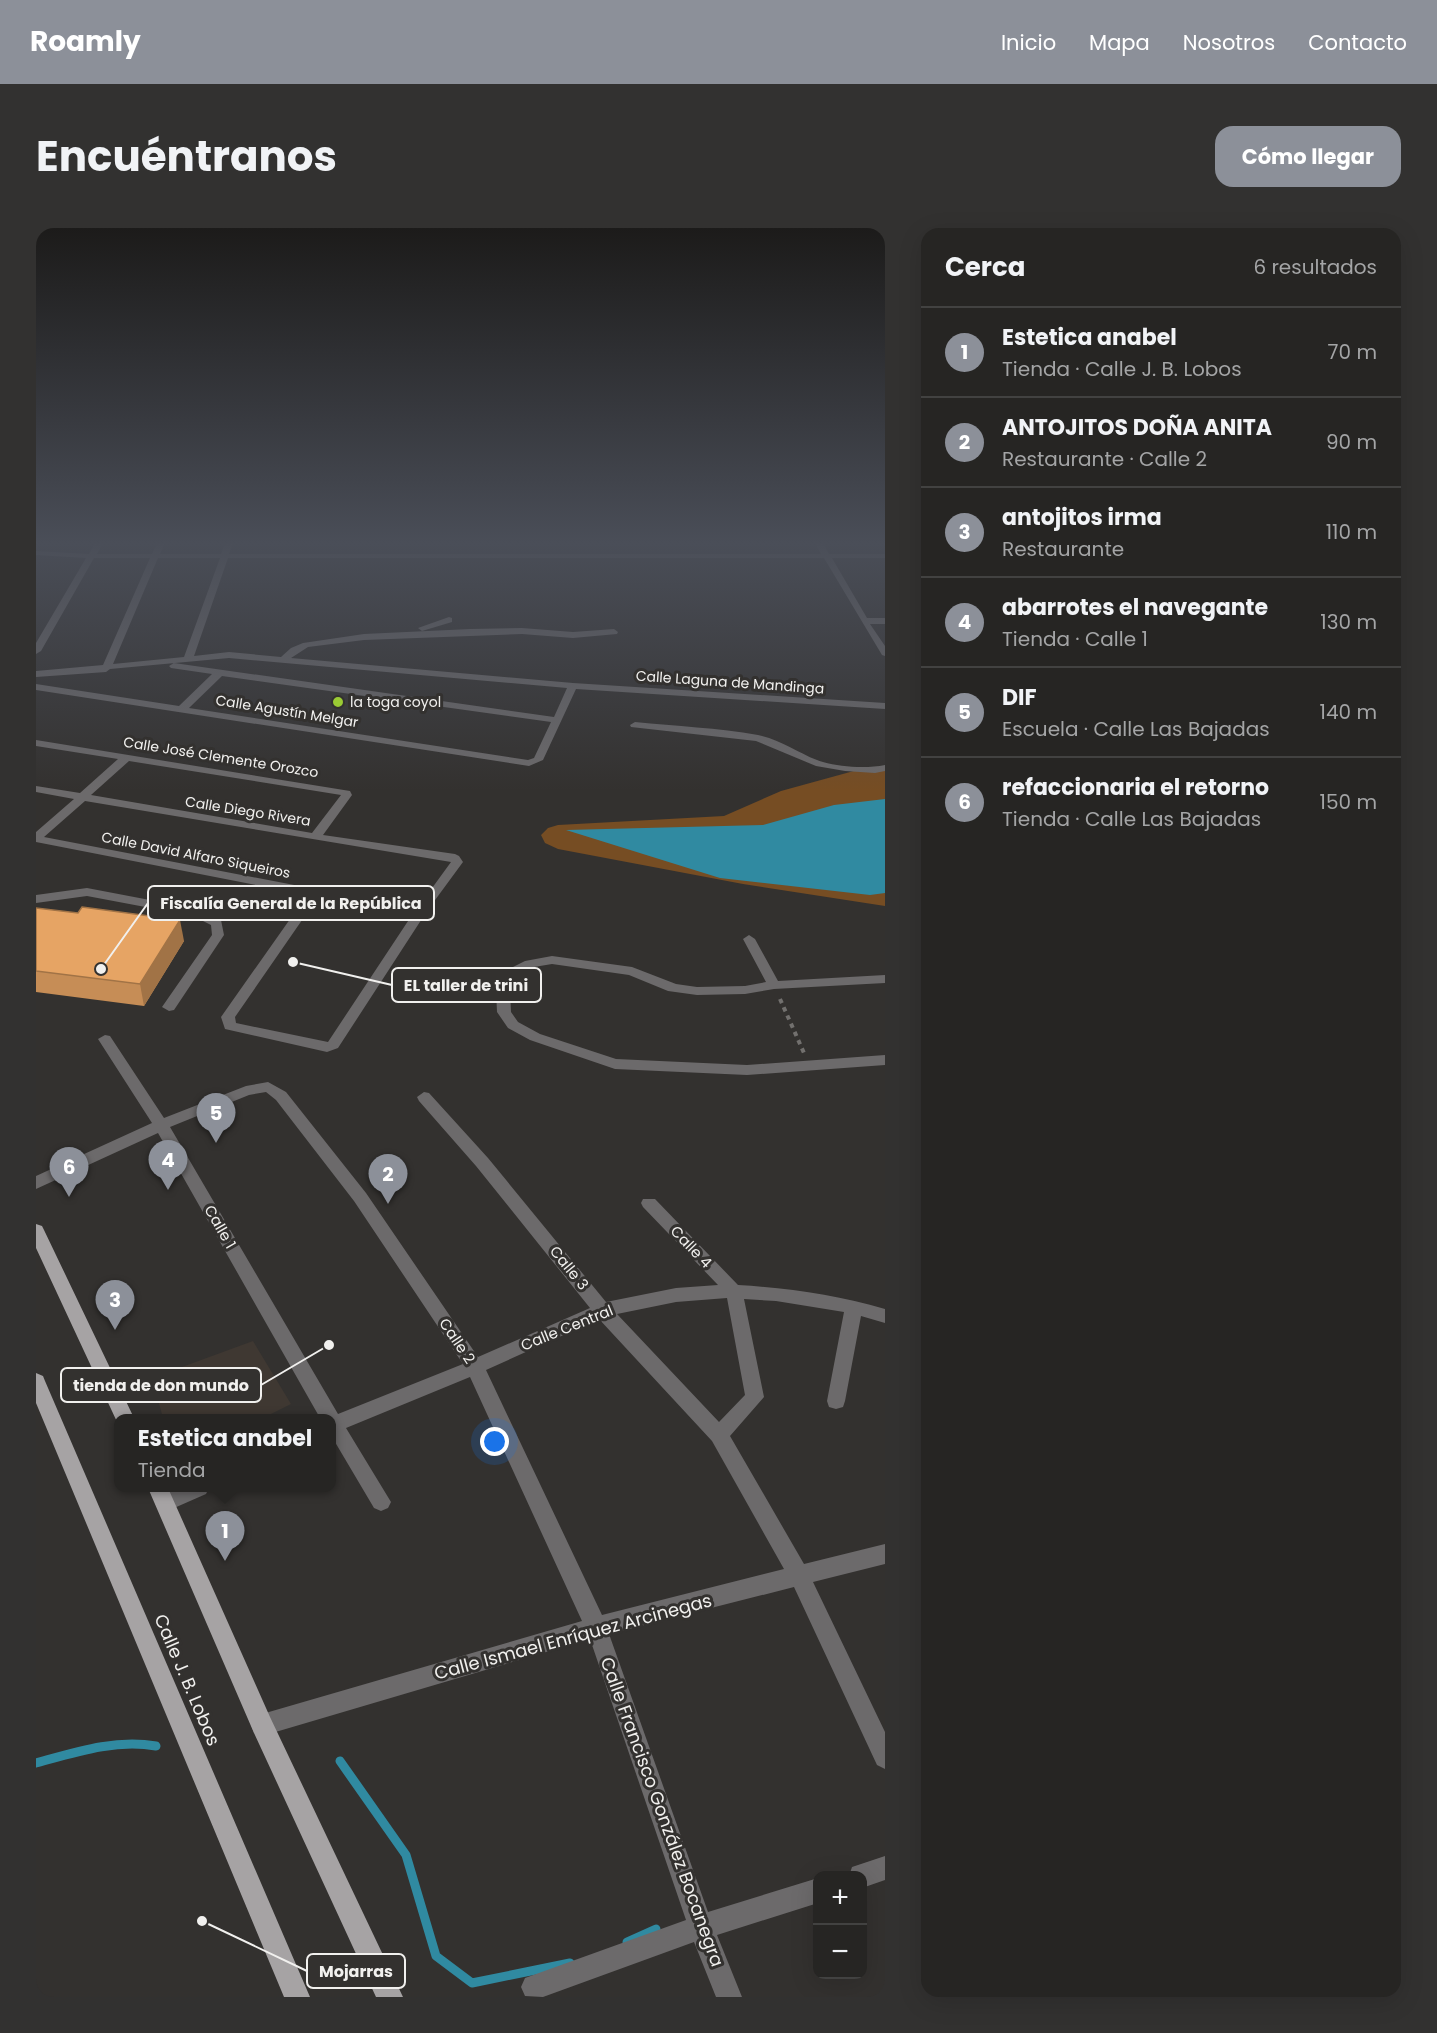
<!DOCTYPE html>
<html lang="es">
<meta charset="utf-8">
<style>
body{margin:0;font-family:Poppins,sans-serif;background:#323130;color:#f1f3f6}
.controls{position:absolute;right:18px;bottom:18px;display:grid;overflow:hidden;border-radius:12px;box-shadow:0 6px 24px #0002}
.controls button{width:54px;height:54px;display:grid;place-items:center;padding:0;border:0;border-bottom:2px solid #424241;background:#262523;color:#f1f3f6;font:30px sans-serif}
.you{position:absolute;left:459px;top:1214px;width:21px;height:21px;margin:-15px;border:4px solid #fff;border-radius:50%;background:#1a73e8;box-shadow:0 0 0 9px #1a73e833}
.badge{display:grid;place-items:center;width:39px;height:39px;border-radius:50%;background:#8c9099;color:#fff;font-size:20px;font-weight:700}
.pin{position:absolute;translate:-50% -50px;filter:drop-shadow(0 2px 3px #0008)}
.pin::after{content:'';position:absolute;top:32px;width:21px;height:18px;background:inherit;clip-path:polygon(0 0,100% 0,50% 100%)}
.popup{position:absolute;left:78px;top:1186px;width:222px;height:78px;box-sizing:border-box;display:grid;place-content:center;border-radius:12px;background:#262523;filter:drop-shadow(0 2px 4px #0005);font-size:20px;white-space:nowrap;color:#a4a5a6}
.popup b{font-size:22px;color:#f1f3f6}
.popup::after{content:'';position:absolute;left:50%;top:100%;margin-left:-12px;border:12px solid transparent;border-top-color:#262523}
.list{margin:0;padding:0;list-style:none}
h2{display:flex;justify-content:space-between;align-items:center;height:78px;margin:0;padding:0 24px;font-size:26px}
h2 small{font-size:20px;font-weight:400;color:#a4a5a6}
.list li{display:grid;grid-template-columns:39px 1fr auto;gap:18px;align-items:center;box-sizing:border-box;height:90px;padding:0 24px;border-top:2px solid #424241}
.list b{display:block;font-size:22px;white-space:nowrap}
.list p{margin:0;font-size:20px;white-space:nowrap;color:#a4a5a6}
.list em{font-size:20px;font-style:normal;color:#a4a5a6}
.map{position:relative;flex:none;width:849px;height:1769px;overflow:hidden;border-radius:18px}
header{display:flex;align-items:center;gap:36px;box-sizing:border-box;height:84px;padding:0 30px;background:#8c9099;color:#fff}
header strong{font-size:28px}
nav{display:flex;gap:33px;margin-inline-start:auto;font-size:21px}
.intro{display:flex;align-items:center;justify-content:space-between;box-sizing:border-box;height:144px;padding:0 36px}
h1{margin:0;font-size:42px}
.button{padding:15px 27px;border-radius:18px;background:#8c9099;color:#fff;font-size:21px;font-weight:700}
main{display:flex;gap:36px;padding:0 36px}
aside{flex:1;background:#262523;border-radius:18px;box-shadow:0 6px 24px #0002}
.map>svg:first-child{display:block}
.built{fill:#3f3832}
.green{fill:#764d23}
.water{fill:#308aa1}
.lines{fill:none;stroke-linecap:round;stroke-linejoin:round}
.stream{stroke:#308aa1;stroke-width:9}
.path{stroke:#72706e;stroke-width:4;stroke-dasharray:4.5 4.5;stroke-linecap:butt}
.minor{fill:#6c6a6b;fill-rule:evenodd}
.major{fill:#a6a3a4;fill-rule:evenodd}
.wall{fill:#c68d56}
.shaded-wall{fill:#a17346}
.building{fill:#e6a464;stroke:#a17346;stroke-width:1.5}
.poi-dot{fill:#9acb34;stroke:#33312f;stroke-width:2}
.labels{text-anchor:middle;stroke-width:6;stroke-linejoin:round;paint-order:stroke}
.far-street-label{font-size:14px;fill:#f1f0ee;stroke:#33312f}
.far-poi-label{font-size:14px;fill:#f1f0ee;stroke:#33312f;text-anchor:start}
.street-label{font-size:15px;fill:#f1f0ee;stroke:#33312f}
.near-street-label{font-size:18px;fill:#f1f0ee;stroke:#33312f}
.leader{fill:none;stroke:#f1f0ee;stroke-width:2}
.callout-dot{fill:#f1f0ee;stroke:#33312f;stroke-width:2}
.callout{fill:#33312f;stroke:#f1f0ee;stroke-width:2}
.callout-label{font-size:16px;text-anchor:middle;font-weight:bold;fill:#f1f0ee}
</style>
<header>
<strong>Roamly</strong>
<nav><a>Inicio</a><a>Mapa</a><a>Nosotros</a><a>Contacto</a></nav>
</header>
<div class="intro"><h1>Encuéntranos</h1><a class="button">Cómo llegar</a></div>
<main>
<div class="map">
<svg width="849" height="1769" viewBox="0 0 849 1769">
<rect width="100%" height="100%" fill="#33312f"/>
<path class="built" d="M217,1113L255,1176L227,1190H127L116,1150Z"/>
<path class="green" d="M825,541L849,542V678L707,656L522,621L509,615L505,607L512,600L522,597L688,588L745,563Z"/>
<path class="water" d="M849,571V665L834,667L684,650L530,602L727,597L798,577Z"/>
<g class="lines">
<g class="stream">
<path d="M304,1533L370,1627L400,1728L436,1755L534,1735"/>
<path d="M0,1535C40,1524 79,1511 120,1518"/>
<path d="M591,1714L620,1701"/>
</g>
<path class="path" d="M744,771L768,825"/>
<g class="minor">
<path d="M59,315H67L61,326H116L121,315H129L124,326H185L189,315H197L193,326H785L779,315H787L793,326H849V330H796L831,390H849V396H834L849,418V428L846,427L788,330H192L158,428L193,424L245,429L255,420L267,415L328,406L434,401L486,400L537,404L578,401L582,404L581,406L537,410L486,406L328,412L272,419L255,430L537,455L849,475V481L540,461L507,532L493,538L0,462V456L143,478L176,446L135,440L133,438L138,435L518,489L531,460L193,430L74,441L70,444L0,449V443L67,437L114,330H58L5,423L0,426V415L50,330L0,327V323L53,326ZM122,330H184L148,429L77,436ZM186,448L515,494L498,530L492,532L153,480Z"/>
<path d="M413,389L416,390V394L386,403L382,400Z"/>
<path d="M599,494C640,498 682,500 722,507C743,511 761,524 781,532C800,539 829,541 849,537V543L839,545L809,543L780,538L720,513L595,499L594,497Z"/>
<path d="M0,512L314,563L316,567L287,607L419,626L423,628L427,634L391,683L302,820L291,824L189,801L185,789L271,667L0,614V604L38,571L0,564V558L44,565L82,531L0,518ZM93,533L305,567L276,605L55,567ZM49,573L415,634L383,678L279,661L8,609ZM282,669L378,684L292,814L200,795L199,789Z"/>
<path d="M51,660L161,681L185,692L188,707L138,782L133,783L126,779L176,707L175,697L157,688L51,668L0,675V667Z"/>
<path d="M713,707L719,711L742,753L849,747V755L738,761L709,766L661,767L632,763L593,747L516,736L498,739L483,747L474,762L475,784L482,794L504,806L580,831L711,837L849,827V837L711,847L579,841L494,812L472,800L461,784L460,762L473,741L489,733L516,728L596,739L640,756L661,759L709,758L730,754L707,711Z"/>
<path d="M69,807L74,808L128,890L210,858L232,854L250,864L330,965L442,1129L554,1080L440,938L383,873L381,869L388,864L393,865L452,930L570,1074L640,1060L682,1057L607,979L605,975L607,971H619L702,1057C752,1060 801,1067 849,1081V1095L825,1088L809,1173L807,1179L800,1181L793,1179L791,1173L808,1084L740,1073L708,1071L728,1169L694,1208L768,1336L849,1316V1336L777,1354L849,1504V1541L841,1537L758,1359L573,1406L672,1684L782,1650V1675L681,1707L706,1769H680L658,1714L507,1769L489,1768L485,1759L489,1750L650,1692L554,1411L226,1508L218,1505L215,1497L218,1489L226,1486L546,1393L434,1149L310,1200L355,1274L352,1280L345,1283L338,1280L296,1209V1190H284L122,905L0,961V948L116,895L62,811ZM230,864L240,872L318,973L427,1136L302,1186L134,899L213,867ZM691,1070L709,1167L683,1194L581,1086L640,1074ZM563,1091L676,1213L748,1341L566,1387L450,1142Z"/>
<path d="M143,1260H173L170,1266L129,1284L122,1281L119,1275L122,1269Z"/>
<path d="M849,1628V1652L826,1660V1648H813L816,1639Z"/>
</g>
<g class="major">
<path d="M0,996L6,998L8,1002L98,1190H82V1196L0,1020Z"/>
<path d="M0,1145L7,1148L9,1153L274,1769H248L0,1175Z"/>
<path d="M112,1260H132L234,1489L367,1769H340L218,1505Z"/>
</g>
</g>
<path class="wall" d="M0,680L148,713L108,778L0,764Z"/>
<path class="shaded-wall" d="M144,692L148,713L108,778L104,756Z"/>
<path class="building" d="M46,679L144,692L104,756L0,743V680L42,685Z"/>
<linearGradient id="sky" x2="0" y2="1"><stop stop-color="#1c1b1a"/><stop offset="0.56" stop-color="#4a4e58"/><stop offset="1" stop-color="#4a4e58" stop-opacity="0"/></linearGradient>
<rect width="849" height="563" fill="url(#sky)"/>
<circle class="poi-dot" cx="302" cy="474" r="6"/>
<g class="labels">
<g class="far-street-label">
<text transform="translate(694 454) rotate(4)" y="5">Calle Laguna de Mandinga</text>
<text transform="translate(251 483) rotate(9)" y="5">Calle Agustín Melgar</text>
<text transform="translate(185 529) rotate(9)" y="5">Calle José Clemente Orozco</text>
<text transform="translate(212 583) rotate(9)" y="5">Calle Diego Rivera</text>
<text transform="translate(160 627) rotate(11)" y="5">Calle David Alfaro Siqueiros</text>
</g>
<g class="far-poi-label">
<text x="314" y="479">la toga coyol</text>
</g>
<g class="street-label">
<text transform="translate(184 999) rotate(60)" y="5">Calle 1</text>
<text transform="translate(655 1019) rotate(46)" y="5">Calle 4</text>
<text transform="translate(533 1040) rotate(51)" y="5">Calle 3</text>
<text transform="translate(531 1100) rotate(-22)" y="5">Calle Central</text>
<text transform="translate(421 1113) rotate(56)" y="5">Calle 2</text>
</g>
<g class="near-street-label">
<text transform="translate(537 1409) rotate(-15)" y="6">Calle Ismael Enríquez Arcinegas</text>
<text transform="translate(151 1452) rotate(67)" y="6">Calle J. B. Lobos</text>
<text transform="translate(626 1584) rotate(70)" y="6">Calle Francisco González Bocanegra</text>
</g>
</g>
<path class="leader" d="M65 741L112 675M257 734L356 757M293 1117L225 1157M166 1693L271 1743"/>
<g class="callout-dot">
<circle cx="65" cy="741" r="6"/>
<circle cx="257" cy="734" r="6"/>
<circle cx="293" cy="1117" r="6"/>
<circle cx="166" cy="1693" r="6"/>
</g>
<g class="callout">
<rect x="112" y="658" width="286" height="34" rx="6"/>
<rect x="356" y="740" width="149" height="34" rx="6"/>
<rect x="25" y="1140" width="200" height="34" rx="6"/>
<rect x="271" y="1726" width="98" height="34" rx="6"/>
</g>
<g class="callout-label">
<text x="255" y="681">Fiscalía General de la República</text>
<text x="430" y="763">EL taller de trini</text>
<text x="125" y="1163">tienda de don mundo</text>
<text x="320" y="1749">Mojarras</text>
</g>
</svg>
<div class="controls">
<button>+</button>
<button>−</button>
</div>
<div class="you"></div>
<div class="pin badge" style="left:189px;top:1333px">1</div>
<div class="popup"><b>Estetica anabel</b>Tienda</div>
<div class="pin badge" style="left:352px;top:976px">2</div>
<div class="pin badge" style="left:79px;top:1102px">3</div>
<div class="pin badge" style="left:132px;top:962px">4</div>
<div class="pin badge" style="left:180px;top:915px">5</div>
<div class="pin badge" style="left:33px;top:969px">6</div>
</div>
<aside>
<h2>Cerca<small>6 resultados</small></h2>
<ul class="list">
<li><span class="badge">1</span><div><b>Estetica anabel</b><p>Tienda · Calle J. B. Lobos</p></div><em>70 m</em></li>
<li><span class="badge">2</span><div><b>ANTOJITOS DOÑA ANITA</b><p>Restaurante · Calle 2</p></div><em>90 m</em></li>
<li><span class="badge">3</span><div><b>antojitos irma</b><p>Restaurante</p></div><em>110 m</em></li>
<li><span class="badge">4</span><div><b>abarrotes el navegante</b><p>Tienda · Calle 1</p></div><em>130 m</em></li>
<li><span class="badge">5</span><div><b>DIF</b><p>Escuela · Calle Las Bajadas</p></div><em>140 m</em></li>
<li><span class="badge">6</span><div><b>refaccionaria el retorno</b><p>Tienda · Calle Las Bajadas</p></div><em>150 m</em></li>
</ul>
</aside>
</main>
